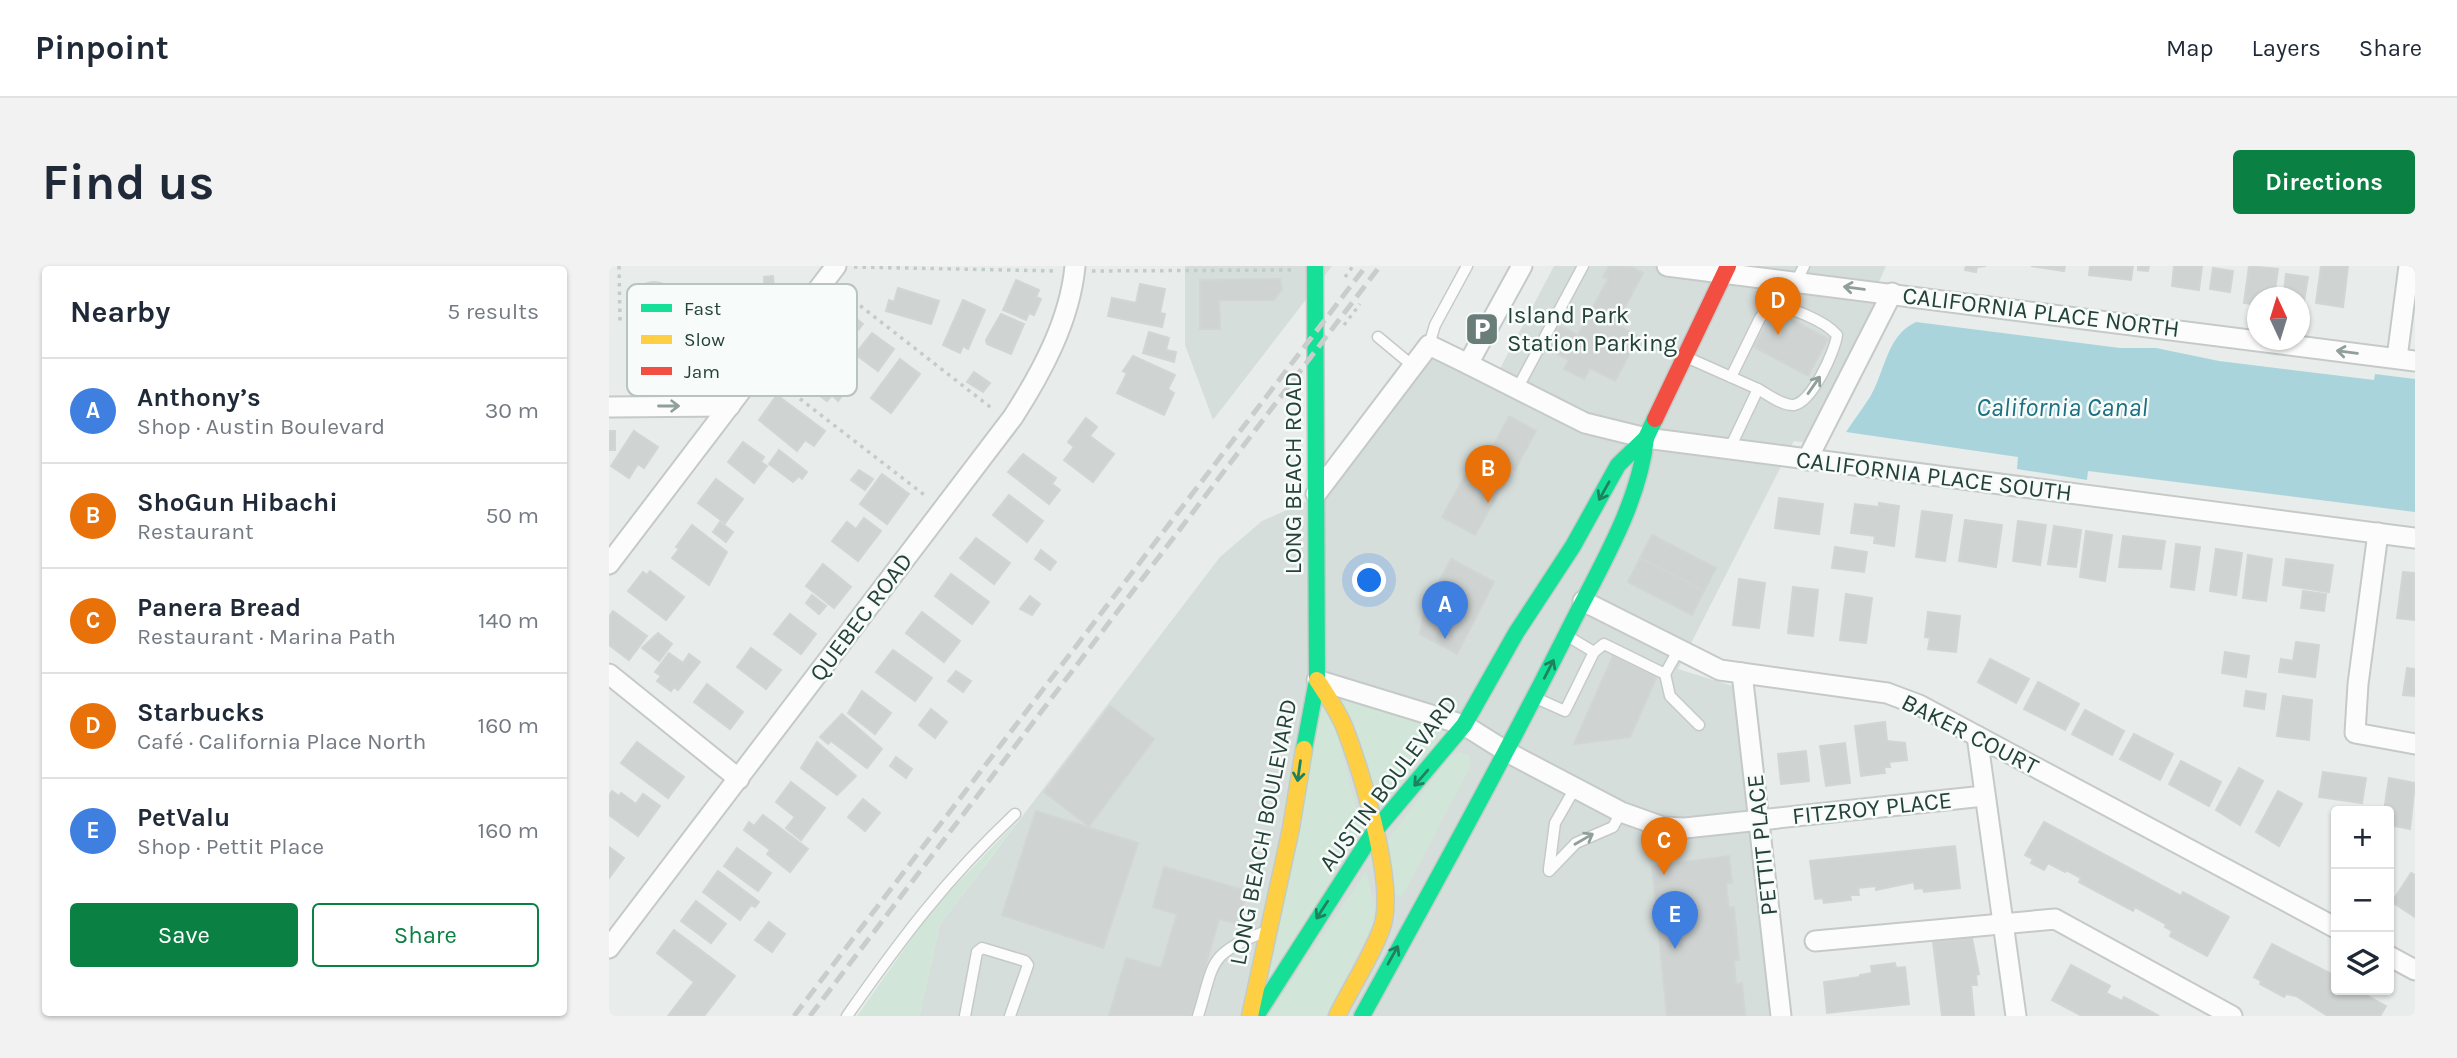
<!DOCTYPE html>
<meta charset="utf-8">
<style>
body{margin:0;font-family:Karla,sans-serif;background:#f2f2f3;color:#1f2937}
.controls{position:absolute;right:21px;bottom:21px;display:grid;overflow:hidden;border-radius:7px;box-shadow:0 2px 5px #0004}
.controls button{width:63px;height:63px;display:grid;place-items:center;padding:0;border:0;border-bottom:2px solid #e0e1e3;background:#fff;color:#1f2937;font:35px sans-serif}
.compass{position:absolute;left:1638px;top:21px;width:63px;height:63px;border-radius:50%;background:#fff;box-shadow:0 2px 5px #0004;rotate:356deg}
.you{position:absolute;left:761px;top:315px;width:24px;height:24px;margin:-18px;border:5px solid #fff;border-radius:50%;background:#1a73e8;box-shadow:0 0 0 10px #1a73e833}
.badge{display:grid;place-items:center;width:46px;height:46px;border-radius:50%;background:#0b8043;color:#fff;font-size:23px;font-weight:700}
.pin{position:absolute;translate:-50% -58px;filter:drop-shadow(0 2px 4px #0008)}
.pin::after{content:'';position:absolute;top:37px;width:24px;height:21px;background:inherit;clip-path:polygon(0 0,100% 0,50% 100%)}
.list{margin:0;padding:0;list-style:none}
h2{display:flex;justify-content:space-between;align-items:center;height:91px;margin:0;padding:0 28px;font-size:30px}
h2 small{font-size:23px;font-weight:400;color:#747a83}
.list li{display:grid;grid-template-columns:46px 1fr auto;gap:21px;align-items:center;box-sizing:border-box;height:105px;padding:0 28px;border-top:2px solid #e0e1e3}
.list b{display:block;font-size:26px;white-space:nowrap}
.list p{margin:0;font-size:23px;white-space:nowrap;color:#747a83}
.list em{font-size:23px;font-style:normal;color:#747a83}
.actions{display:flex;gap:14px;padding:21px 28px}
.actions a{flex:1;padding:16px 0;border:2px solid #0b8043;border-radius:7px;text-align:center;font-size:24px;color:#0b8043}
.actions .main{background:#0b8043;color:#fff}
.icon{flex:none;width:38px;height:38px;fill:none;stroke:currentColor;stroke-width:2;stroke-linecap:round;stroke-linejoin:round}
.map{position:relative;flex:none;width:1806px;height:750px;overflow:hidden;border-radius:7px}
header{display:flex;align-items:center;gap:42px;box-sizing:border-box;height:98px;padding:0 35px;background:#fff;border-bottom:2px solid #e0e1e3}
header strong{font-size:33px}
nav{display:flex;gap:38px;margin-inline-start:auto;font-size:24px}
.intro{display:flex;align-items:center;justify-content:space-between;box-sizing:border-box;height:168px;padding:0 42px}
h1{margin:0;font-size:49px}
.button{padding:18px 32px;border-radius:7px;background:#0b8043;color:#fff;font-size:24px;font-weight:700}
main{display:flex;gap:42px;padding:0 42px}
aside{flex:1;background:#fff;border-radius:7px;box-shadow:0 2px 5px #0004}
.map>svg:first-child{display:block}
.built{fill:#d6dedb}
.green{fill:#d1e6d8}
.water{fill:#a9d4db}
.building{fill:#cfd4d2;stroke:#d1d6d4;stroke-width:2}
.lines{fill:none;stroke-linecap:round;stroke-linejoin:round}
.lane-casing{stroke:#c5cac8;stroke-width:13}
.street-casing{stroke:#c5cac8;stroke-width:23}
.fast-casing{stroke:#c3cbc8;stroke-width:19}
.slow-casing{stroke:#c3cbc8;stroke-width:19}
.jam-casing{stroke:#c3cbc8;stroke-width:19}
.path{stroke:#c3ccca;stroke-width:3.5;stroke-dasharray:3.5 5;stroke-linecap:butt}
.lane{stroke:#fcfcfc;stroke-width:10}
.street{stroke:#fcfcfc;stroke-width:19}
.fast{stroke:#16e098;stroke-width:16}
.slow{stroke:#ffcf43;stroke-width:16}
.jam{stroke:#f24e42;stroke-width:16}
.rail{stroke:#c9cdcc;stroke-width:5;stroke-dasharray:14 7;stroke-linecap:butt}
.oneway{stroke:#909f9b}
.oneway2{stroke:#1e8160}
.labels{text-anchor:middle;stroke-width:5;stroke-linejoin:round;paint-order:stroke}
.street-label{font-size:24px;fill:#24423a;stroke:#f7fbf9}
.poi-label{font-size:24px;fill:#24423a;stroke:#f7fbf9;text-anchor:start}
.water-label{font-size:26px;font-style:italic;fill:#1c6f80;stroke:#f7fbf9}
.key{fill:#f7fbf9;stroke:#b8c4c0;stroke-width:2}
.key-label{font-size:19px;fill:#24423a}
</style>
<header>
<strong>Pinpoint</strong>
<nav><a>Map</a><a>Layers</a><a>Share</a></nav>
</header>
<div class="intro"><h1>Find us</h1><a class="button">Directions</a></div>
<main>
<aside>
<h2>Nearby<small>5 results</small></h2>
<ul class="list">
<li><span class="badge" style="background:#3f7fe0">A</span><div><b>Anthony’s</b><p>Shop · Austin Boulevard</p></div><em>30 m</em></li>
<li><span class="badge" style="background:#e8710a">B</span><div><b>ShoGun Hibachi</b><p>Restaurant</p></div><em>50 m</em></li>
<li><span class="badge" style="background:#e8710a">C</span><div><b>Panera Bread</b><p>Restaurant · Marina Path</p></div><em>140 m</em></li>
<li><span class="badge" style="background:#e8710a">D</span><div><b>Starbucks</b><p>Café · California Place North</p></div><em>160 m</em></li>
<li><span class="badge" style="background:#3f7fe0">E</span><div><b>PetValu</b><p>Shop · Pettit Place</p></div><em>160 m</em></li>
</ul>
<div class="actions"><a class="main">Save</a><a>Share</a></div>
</aside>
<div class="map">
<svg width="1806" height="750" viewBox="0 0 1806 750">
<rect width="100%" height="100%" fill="#e8edeb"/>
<g class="built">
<path d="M576,0H723L604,154L576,79Z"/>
<path d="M945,0H1277L1265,27L1275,34L1200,177L1185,175L1069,403L1147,427L1183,750H310L331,658L611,291L653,255L711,229L821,83L885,114Z"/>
</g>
<g class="green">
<path d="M720,423L847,463L766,557Z"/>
<path d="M710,427L724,452L753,564L647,735Z"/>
<path d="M851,486L861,490L860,503L793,631L782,625L774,581L840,491Z"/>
<path d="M412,551L331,658L310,750H248L321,646Z"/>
<path d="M757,605L766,643L763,659L717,750H659Z"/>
</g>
<path class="water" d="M1307,56L1511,82H1547L1610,95L1765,114L1766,108L1806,113V246L1479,205L1478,214L1408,203L1409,191L1237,166C1244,155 1252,145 1259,134C1276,109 1276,70 1307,56Z"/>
<g class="building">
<path d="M1000,0H1020L1034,7L1007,58L1030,71L1006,115L981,102L975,113L955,103L960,94L937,82L950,59L969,69L999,13L994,11Z"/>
<path d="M1357,0H1377L1368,1L1367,6L1356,4Z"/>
<path d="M1422,0H1456L1455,5Z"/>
<path d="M1481,0H1524L1522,14L1480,9Z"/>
<path d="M1529,0H1540L1539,5L1529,4Z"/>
<path d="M1565,0H1593L1590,24L1563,20Z"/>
<path d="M1640,0L1669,3L1665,32H1648V39L1635,37Z"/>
<path d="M1712,0H1739L1734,41L1707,37Z"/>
<path d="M1604,2L1624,5L1621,26L1601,23Z"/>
<path d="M1677,8L1699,11L1695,35H1690V32H1674Z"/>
<path d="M164,10L165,21H155V11Z"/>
<path d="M671,13L673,23L665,34H610L611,63H591V14Z"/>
<path d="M407,14L430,24L427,31L432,33L425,49L420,47L417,54L394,44Z"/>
<circle cx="45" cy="37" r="21"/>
<path d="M531,18L556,23L551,47L556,48L553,61L499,50L503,32L527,37Z"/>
<path d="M289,22L330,35L322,58L277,45L280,34L285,36Z"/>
<path d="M354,34L376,44L359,83L354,80L351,87L334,79Z"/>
<path d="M235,43L254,58L232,86L213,71Z"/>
<path d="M1165,44L1219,73L1199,110L1145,81Z"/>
<path d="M392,48L415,58L402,88L378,78L377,74Z"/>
<path d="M540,66L560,72L557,84L567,86L565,96L534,87Z"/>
<path d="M263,67L285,83L269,105L246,88Z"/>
<path d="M219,86L233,97L224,108L234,115L229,121L236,126L229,135L223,129L218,135L184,109L201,87L211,95Z"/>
<path d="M524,90L566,109L559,123L565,127L555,149L508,127L518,107L514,105Z"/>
<path d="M291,93L311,108L282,147L262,132Z"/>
<path d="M365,106L381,117L374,126L358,116Z"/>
<path d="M168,129L216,165L205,180L196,174L188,185L150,154Z"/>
<path d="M900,150L927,165L906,204L879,190Z"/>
<path d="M477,152L488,161L481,170L505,188L484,216L455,194L465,181L459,176Z"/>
<rect x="0" y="165" width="6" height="19"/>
<path d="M25,165L49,181L35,202L29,198L20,212L2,200Z"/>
<path d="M134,176L155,191L152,196L158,200L145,217L119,196Z"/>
<path d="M170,184L198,206L193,213L190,210L184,216L160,198Z"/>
<path d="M414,188L447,212L443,218L451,224L440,238L399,206Z"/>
<path d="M867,190L900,208L866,269L833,251Z"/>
<path d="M250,204L264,213L256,224L242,214Z"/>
<path d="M273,208L300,228L278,258L251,238Z"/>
<path d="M107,213L134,233L116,257L89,237Z"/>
<path d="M400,229L434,255L418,276L384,249Z"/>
<path d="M1170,232L1214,238L1210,268L1166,262Z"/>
<path d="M1270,237L1290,240L1285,280L1265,277L1266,270L1242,267L1246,238L1270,241Z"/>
<path d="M1313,245L1343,249L1336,295L1307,291Z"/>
<path d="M255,252L272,265L249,295L223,275L238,256L247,263Z"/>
<path d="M1356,254L1393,259L1387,301L1350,295Z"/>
<path d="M1409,255L1437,259L1431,299L1404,295Z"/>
<path d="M111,256L124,266L117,276L104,266Z"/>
<path d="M83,259L118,286L100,319L63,292L70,283L67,281Z"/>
<path d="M1445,260L1472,264L1467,301L1439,298Z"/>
<path d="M1477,265L1503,269L1496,315L1471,311Z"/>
<path d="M1043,269L1107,302L1095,325L1031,292Z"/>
<path d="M1514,270L1556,275L1552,303L1510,301Z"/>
<path d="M367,272L401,297L385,318L351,292Z"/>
<path d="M1567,278L1591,281L1585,324L1562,321Z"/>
<path d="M1226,281L1258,286L1255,306L1223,302Z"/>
<path d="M1607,283L1633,287L1627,329L1601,325Z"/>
<path d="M432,284L447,296L441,304L426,293Z"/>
<path d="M1639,289L1663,293L1657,335L1634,332Z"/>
<path d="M1031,292L1095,325L1083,349L1019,316Z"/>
<path d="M842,293L885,316L848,388L811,368L816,342Z"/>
<path d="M1677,293L1724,299L1720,326L1674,319Z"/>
<path d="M214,298L242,321L225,342L197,320Z"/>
<path d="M41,305L75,331L57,354L19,325L34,306L38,309Z"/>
<path d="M1794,306L1806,307V354L1788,352Z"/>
<path d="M342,308L380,336L363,358L326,330Z"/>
<path d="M1130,313L1156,317L1150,362L1124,359Z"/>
<path d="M1184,321L1209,324L1204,370L1179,367Z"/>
<path d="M1694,325L1717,328L1715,345L1692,342Z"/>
<path d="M1237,328L1263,332L1257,377L1231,374Z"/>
<path d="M203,329L217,340L210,348L197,337Z"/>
<path d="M421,330L431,338L423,349L411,343Z"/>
<path d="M4,345L38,370L20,394L0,379V351Z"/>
<path d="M313,346L351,375L335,396L297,367Z"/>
<path d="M1319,346L1351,350L1347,386L1319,383L1321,372L1316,371Z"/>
<path d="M181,348L207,368L192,388L165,368Z"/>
<path d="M49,367L63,378L50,395L33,382Z"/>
<path d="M1687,376L1710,379L1706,411L1670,406L1672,393L1684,395Z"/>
<path d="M142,382L172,404L157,423L128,401Z"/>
<path d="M284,384L323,412L306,435L267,406Z"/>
<path d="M1616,386L1640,390L1637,411L1613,407Z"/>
<path d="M60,387L74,397L80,388L91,396L69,424L65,421L62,425L48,415L52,410L46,406Z"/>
<path d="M1004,390L1048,410L1021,471L965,478Z"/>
<path d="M1381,393L1420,413L1407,437L1369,416Z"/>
<path d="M1798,402L1806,403V430L1794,429Z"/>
<path d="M347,405L362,415L354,426L339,415Z"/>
<path d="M1429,416L1470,438L1456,464L1415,443Z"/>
<path d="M98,418L134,446L121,463L85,436Z"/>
<path d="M253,425L282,447L266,468L239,447Z"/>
<path d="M1637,425L1657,428L1655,443L1635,440Z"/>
<path d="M1674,430L1703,434L1700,474L1668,470Z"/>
<path d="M501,440L545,473L480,560L435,526Z"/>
<path d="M322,443L338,456L326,472L310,459Z"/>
<path d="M1476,444L1515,465L1503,489L1463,468Z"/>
<path d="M233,448L273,483L258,502L222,475L219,478L211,471Z"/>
<path d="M1276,456L1278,475L1296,477L1298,494L1280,496L1281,501H1275L1276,507L1252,510L1246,460Z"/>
<path d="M1525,468L1564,488L1551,514L1511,493Z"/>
<path d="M28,476L75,511L59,532L12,497Z"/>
<path d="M208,476L247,510L228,529L192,502Z"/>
<path d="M1236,477L1241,517L1217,520L1211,480Z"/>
<path d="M1197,485L1200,515L1172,518L1169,488Z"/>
<path d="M287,491L303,503L297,512L281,500Z"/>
<path d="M1572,495L1612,516L1600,540L1560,518Z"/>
<path d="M1630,502L1654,515L1631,559L1607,544Z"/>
<path d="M1714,506L1757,512L1753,537L1710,531Z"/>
<path d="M1780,512L1806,517L1801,563L1780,559V545H1775Z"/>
<path d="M182,516L216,542L192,574L177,562L186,551L167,536Z"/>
<path d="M3,525L10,530L12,527L27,538L34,528L51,540L29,570L0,549V530Z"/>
<path d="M1669,525L1693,538L1670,580L1647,566Z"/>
<path d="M254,533L271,547L256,565L239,551Z"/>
<path d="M427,545L529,577L494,682L393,649Z"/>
<path d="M154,549L199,583L181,606L158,588L161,584L135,564L140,556L145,560Z"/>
<path d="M1435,556L1572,630L1574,626L1620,651L1598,690L1561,670L1563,665L1556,661L1557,658L1526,641L1524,645L1470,616L1472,612L1457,604L1456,606L1439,597L1435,604L1422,597L1424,593L1416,589Z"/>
<path d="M1346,580L1351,622L1315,626L1314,622L1306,623L1305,616L1267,624V620L1249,622L1250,629H1241L1242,634L1215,637L1214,632L1206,633L1201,595Z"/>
<path d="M0,581L15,592L0,612Z"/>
<path d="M128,582L162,607L149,625L115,600Z"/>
<path d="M1120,590L1123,617H1117L1120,642L1125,641L1130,694H1125L1127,718L1133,717L1136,750H1058L1043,600Z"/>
<path d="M555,601L638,625L629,658L610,653L582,750H500L517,692L552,702L568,648L544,641Z"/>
<path d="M109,605L150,636L146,641L142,639L131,654L94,626Z"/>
<path d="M1802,607L1806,609V651L1783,636Z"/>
<path d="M87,635L117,658L102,677L72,655Z"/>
<path d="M160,656L176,668L163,686L146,674Z"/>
<path d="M65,664L126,710L95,750H59L85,716L48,687Z"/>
<path d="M1363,672L1370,708L1367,709L1368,719H1362L1365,750H1333L1324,676Z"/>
<path d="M1663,678L1727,710V724H1748L1777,740L1771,750H1719L1687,730L1677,728L1675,731L1651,718L1652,715L1645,711Z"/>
<path d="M1286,697L1287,702L1296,701L1300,738L1218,747L1215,716L1251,711V709L1263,707L1262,700Z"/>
<path d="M1462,699L1501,720L1497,727L1513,735L1515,731L1550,750L1471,749L1443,734Z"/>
</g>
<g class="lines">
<g class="lane-casing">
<g id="lane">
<path d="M1188,14L1195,0"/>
<path d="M769,71L804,100"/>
<path d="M820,79L826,59L858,0"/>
<path d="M1077,91L1149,123L1120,184"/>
<path d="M1122,111L1151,52L1161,39C1181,41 1215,54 1228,69C1226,85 1203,136 1185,139C1174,140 1158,128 1149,123"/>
<path d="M908,123L974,0"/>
<path d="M960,371L985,386"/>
<path d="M1056,408L1070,383"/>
<path d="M929,433L956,445L985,386L995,378L1056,408L1061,430L1090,459"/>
<path d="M940,603L946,557L966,522"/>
<path d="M940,605L967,577L1004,561L1012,546"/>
<path d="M238,750C292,673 337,613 406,548"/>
<path d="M356,750L368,686L373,682L416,695L419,699L401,750"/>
<path d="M589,750C606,695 598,689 655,666"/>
</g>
</g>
<g class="street-casing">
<g id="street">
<path d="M1058,0L1806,95"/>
<path d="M1788,92L1800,0"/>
<path d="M859,98L976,157L1037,172L1806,272"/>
<path d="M0,141L121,140"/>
<path d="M1198,194L1283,27"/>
<path d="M707,228L820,79L859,98L913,0"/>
<path d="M1769,267L1749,418L1746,467L1806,478"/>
<path d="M0,298L227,0"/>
<path d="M974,335L1111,404L1278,427L1310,439L1727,662"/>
<path d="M1133,407L1172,750"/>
<path d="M0,408L130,513"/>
<path d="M708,414L855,459L898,486L1012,546L1054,561L1076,562L1375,530"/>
<path d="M1368,470L1407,750"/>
<path d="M1206,675L1446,653L1623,750"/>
<path d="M0,682L404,151C433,106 461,54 466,0"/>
<path d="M1780,690L1806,704"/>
</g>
</g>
<g class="fast-casing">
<g id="fast">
<path d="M695,483L708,414L706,0"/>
<path d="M647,750L764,567L855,459L907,367L964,280L1009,199L1037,172L1046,153"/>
<path d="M753,750C823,623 893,496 958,367C988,306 1030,240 1037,172"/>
</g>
</g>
<g class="slow-casing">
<g id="slow">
<path d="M708,414C718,429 728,444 735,460C752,504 784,609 775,654C771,676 739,727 728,750"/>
<path d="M641,750L682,562L695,483"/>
</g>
</g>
<g class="jam-casing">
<path id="jam" d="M1046,153L1119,0"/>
</g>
<g class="path">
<path d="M10,0L11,56"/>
<path d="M245,1L447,5"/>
<path d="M483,5L685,4"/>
<path d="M736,11L744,0"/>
<path d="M231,24L385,144"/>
<path d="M735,59L751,38"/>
<path d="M164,112L318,231"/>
</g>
<use href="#lane" class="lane"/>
<use href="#street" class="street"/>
<use href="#fast" class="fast"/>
<use href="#slow" class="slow"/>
<use href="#jam" class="jam"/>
<g class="rail">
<path d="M185,750L757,0"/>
<path d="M201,750L771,0"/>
</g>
</g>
<defs><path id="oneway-shaft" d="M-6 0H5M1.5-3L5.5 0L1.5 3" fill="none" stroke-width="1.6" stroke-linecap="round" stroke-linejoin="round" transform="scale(1.75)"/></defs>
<g class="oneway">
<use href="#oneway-shaft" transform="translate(1245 22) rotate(-172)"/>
<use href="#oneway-shaft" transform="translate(1738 86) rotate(-173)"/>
<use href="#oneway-shaft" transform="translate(1205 119) rotate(-55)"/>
<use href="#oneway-shaft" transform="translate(60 140)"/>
<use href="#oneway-shaft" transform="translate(975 573) rotate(-30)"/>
</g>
<g class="oneway2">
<use href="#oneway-shaft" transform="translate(995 225) rotate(119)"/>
<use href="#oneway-shaft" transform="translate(940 403) rotate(-63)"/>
<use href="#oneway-shaft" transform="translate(690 505) rotate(98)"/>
<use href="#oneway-shaft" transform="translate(812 512) rotate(131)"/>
<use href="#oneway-shaft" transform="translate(713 644) rotate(123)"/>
<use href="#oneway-shaft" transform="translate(784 689) rotate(-61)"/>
</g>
<defs>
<g id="parking-square" transform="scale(1.75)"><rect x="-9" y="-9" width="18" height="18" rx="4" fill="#697e78" stroke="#f7fbf9"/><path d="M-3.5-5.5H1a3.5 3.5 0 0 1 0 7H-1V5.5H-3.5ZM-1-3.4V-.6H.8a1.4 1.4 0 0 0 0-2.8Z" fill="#fff"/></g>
</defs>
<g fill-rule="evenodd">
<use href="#parking-square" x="873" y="63"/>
</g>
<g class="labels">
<g class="street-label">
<text transform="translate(1432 46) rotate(7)" y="8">CALIFORNIA PLACE NORTH</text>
<text transform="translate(684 207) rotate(-90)" y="8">LONG BEACH ROAD</text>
<text transform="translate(1325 210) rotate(7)" y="8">CALIFORNIA PLACE SOUTH</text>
<text transform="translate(252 351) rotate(-53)" y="8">QUEBEC ROAD</text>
<text transform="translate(1361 468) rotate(27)" y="8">BAKER COURT</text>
<text transform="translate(779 517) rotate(-53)" y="8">AUSTIN BOULEVARD</text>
<text transform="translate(1263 542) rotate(-6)" y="8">FITZROY PLACE</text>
<text transform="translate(654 566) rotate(-79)" y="8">LONG BEACH BOULEVARD</text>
<text transform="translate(1153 579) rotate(-96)" y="8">PETTIT PLACE</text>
</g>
<g class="poi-label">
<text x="898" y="57">Island Park<tspan x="898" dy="28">Station Parking</tspan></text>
</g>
<g class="water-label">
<text x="1453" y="150">California Canal</text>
</g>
</g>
<rect x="18" y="18" width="230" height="112" rx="10" class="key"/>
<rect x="32" y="38" width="31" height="8" fill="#16e098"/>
<rect x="32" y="69" width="31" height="9" fill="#ffcf43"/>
<rect x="32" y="101" width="31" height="8" fill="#f24e42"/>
<g class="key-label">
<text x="75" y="49">Fast</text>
<text x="75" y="80">Slow</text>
<text x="75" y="112">Jam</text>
</g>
</svg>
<div class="controls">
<button>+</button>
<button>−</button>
<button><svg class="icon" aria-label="layers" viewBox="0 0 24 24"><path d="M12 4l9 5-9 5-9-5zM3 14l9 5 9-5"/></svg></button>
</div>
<svg class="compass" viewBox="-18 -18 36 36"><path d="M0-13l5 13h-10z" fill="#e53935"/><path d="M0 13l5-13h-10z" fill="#747a83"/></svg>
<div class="you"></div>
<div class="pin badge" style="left:836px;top:373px;background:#3f7fe0">A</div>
<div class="pin badge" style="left:879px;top:237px;background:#e8710a">B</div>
<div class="pin badge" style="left:1055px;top:609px;background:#e8710a">C</div>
<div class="pin badge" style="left:1169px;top:69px;background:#e8710a">D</div>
<div class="pin badge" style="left:1066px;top:683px;background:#3f7fe0">E</div>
</div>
</main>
